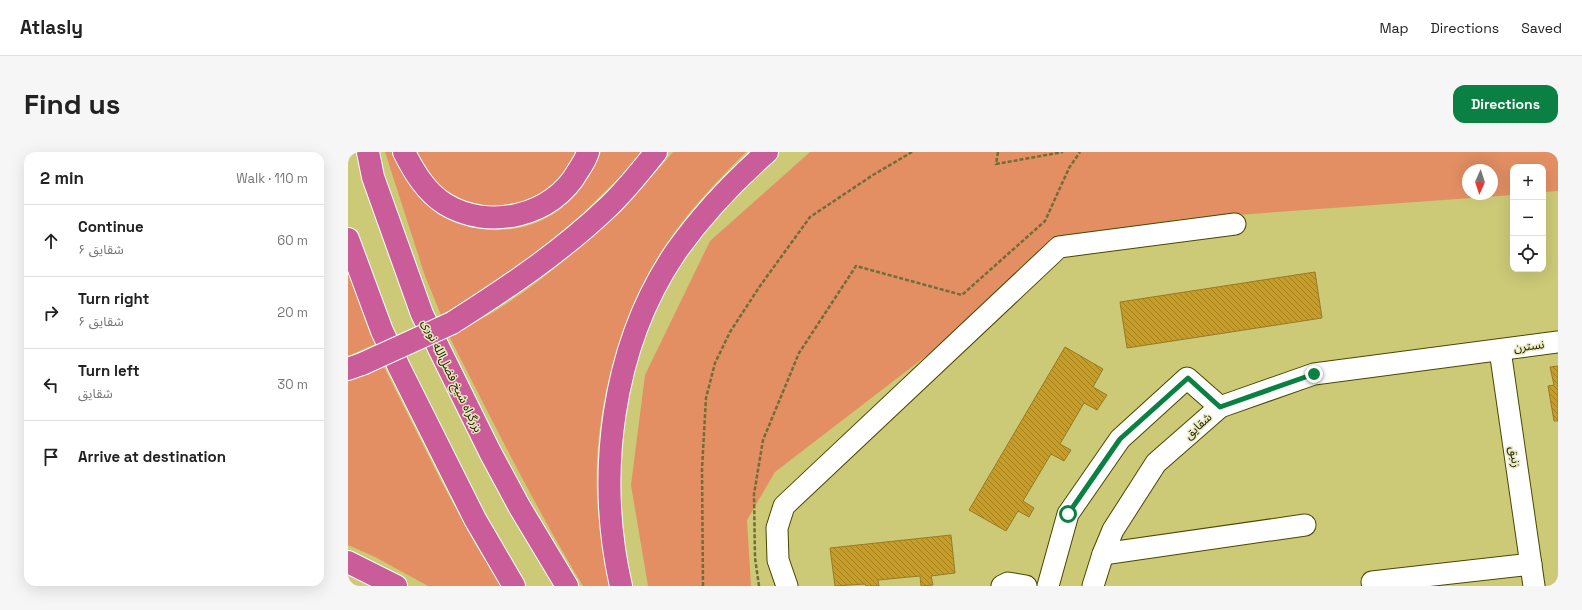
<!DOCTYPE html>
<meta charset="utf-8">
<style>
body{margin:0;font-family:"Space Grotesk","Noto Sans Arabic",sans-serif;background:#f6f6f6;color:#222}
.controls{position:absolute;right:12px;top:12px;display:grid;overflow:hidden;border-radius:8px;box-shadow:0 4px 16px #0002}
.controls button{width:36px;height:36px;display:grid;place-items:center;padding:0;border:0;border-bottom:1px solid #e0e0e0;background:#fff;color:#222;font:20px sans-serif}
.compass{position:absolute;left:1114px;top:12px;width:36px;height:36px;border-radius:50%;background:#fff;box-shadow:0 4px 16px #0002;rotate:183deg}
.stop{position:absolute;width:12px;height:12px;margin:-9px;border:3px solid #0b8043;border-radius:50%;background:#fff}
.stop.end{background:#0b8043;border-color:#fff;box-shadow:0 1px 4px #0008}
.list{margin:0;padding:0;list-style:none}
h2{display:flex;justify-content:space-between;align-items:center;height:52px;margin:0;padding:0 16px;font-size:17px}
h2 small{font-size:13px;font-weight:400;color:#767676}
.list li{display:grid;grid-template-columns:26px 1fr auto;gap:12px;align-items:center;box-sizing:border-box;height:72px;padding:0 16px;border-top:1px solid #e0e0e0}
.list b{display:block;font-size:15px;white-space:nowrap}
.list p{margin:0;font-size:13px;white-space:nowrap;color:#767676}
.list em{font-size:13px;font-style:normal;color:#767676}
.icon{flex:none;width:22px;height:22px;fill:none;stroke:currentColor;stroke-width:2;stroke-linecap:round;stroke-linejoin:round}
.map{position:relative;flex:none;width:1210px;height:434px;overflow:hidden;border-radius:12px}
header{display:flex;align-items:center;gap:24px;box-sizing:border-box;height:56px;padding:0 20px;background:#fff;border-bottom:1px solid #e0e0e0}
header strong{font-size:19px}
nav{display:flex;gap:22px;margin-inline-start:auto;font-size:14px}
.intro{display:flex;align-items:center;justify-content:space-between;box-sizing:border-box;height:96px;padding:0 24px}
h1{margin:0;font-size:28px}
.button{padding:10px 18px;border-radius:12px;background:#0b8043;color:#fff;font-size:14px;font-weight:700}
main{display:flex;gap:24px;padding:0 24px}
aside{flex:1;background:#fff;border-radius:12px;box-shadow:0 4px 16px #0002}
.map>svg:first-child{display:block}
.green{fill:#e38f63;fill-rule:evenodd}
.building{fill:url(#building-back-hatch);stroke:#997a27}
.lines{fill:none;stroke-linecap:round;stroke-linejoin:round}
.minor-casing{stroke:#494700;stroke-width:23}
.highway-casing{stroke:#fff;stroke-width:24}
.path{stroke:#706e36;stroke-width:2.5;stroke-dasharray:4 2;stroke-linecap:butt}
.minor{stroke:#fff;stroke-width:21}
.highway{stroke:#c95c99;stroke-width:22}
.highway-bridge-casing{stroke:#fff;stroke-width:24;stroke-linecap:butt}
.highway-bridge{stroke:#c95c99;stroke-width:22}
.route{stroke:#0b8043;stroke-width:5}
.labels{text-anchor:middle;stroke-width:3;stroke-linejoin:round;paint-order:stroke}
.street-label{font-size:12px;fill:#222100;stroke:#e9e9c1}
</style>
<header>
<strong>Atlasly</strong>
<nav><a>Map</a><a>Directions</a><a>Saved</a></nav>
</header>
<div class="intro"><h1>Find us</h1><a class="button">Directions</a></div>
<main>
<aside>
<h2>2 min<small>Walk · 110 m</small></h2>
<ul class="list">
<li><svg class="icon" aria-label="ahead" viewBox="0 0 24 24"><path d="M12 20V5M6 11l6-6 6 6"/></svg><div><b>Continue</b><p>شقایق ۶</p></div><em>60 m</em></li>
<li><svg class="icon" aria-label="right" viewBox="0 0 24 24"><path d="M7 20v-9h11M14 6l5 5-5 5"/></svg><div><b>Turn right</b><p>شقایق ۶</p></div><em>20 m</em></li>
<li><svg class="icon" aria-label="left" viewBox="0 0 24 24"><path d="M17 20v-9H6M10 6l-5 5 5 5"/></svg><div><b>Turn left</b><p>شقایق</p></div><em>30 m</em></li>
<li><svg class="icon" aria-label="arrive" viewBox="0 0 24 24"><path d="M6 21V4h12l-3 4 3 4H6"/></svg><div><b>Arrive at destination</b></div></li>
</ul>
</aside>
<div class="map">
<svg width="1210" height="434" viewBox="0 0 1210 434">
<defs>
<pattern id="building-back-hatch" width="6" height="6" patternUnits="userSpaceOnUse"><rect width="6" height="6" fill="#c79d28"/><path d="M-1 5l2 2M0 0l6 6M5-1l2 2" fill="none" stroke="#a18020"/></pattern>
</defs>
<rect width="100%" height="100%" fill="#ccca77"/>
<g class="green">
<path d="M37,0H45C53,12 61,24 68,36C72,41 74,47 78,51C117,89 188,87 224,46C237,33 246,17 253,0H295L274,23L234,62L186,103L138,137L93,163L77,124Z"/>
<path d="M67,0H228L226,6L216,22L199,39L180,50L153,57L124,54L94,38L81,23Z"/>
<path d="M325,0H398C368,30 338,61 315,97C267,171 240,280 251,368C253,390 258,412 262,434H235C186,353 144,268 101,184C115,176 130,169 144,161C213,118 272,62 325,0Z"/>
<path d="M462,0H1210V39L1195,40V15H1165V43L834,67L700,90L595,191L427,320L399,368L403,434H300L283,333L297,223L362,89ZM1120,18H1144V42H1120Z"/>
<path d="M0,118L27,192L0,204Z"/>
<path d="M36,215L93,329L127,392L153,434H80L27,405L0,393V229Z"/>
</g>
<g class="building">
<path d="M967,120L974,166L779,196L772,150Z"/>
<path d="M717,195L755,217L745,235L759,243L749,258L736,251L712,292L723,298L716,309L703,302L675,349L686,356L681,365L670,359L658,379L621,358Z"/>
<path d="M1210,214V269H1206L1200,234L1206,233L1202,215Z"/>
<path d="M603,383L607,421L583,424L585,433L573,434L572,424L530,428L531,434H518L517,432L487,434L482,396Z"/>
</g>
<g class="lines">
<g class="minor-casing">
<g id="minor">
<path d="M1152,198L1186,434"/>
<path d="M755,402L957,373"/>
<path d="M1024,430L1183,412"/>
<path d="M439,434L430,408L429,376L436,354L711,95L887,72"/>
<path d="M654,434L660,431L678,434"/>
<path d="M700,434L720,362L772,287L839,226L872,255"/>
<path d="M745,434L755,402L765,378L808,311L872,255L966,222L1210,190"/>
</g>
</g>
<g class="highway-casing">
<g id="highway">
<path d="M20,0L25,25L74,162L142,300L171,354L219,434"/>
<path d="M56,0C66,20 78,40 97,52C141,79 205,64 230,19C234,13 238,7 240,0"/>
<path d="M0,87L34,179L51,215L127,367L166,434"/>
<path d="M104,171C159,136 213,100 260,55C278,38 293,19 308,0"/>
<path d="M0,217L14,212"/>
<path d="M0,410L48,434"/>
<path d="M273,434C248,324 263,196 327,101C353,64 385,30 419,0"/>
</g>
</g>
<g class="path">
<path d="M650,0L648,12L715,0"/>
<path d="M355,434L354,317L358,246L367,211L382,180L412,134L462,65L525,23L564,0"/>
<path d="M411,434L407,406L406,342L415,288L451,201L508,114L614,143L697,69L721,16L732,0"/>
</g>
<use href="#minor" class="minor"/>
<use href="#highway" class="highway"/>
<g class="highway-bridge-casing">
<path id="highway-bridge" d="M14,212L104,171"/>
</g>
<use href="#highway-bridge" class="highway-bridge"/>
</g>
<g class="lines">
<path class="route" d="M720,362L772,287L840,226L872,255L966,222"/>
</g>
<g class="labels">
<g class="street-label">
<text transform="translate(1181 194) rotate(-7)" y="4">نسترن</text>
<text transform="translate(104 224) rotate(64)" y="4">بزرگراه شیخ فضل‌الله نوری</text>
<text transform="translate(850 274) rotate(-42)" y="4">شقایق</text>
<text transform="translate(1167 305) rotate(82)" y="4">زنبق</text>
</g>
</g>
</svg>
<div class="controls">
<button>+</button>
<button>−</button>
<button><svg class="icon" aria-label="locate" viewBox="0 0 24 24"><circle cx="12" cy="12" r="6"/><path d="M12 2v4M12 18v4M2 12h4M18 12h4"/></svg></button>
</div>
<svg class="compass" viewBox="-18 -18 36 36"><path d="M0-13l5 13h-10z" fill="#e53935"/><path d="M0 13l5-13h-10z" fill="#767676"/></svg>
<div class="stop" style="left:720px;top:362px"></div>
<div class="stop end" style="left:966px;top:222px"></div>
</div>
</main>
